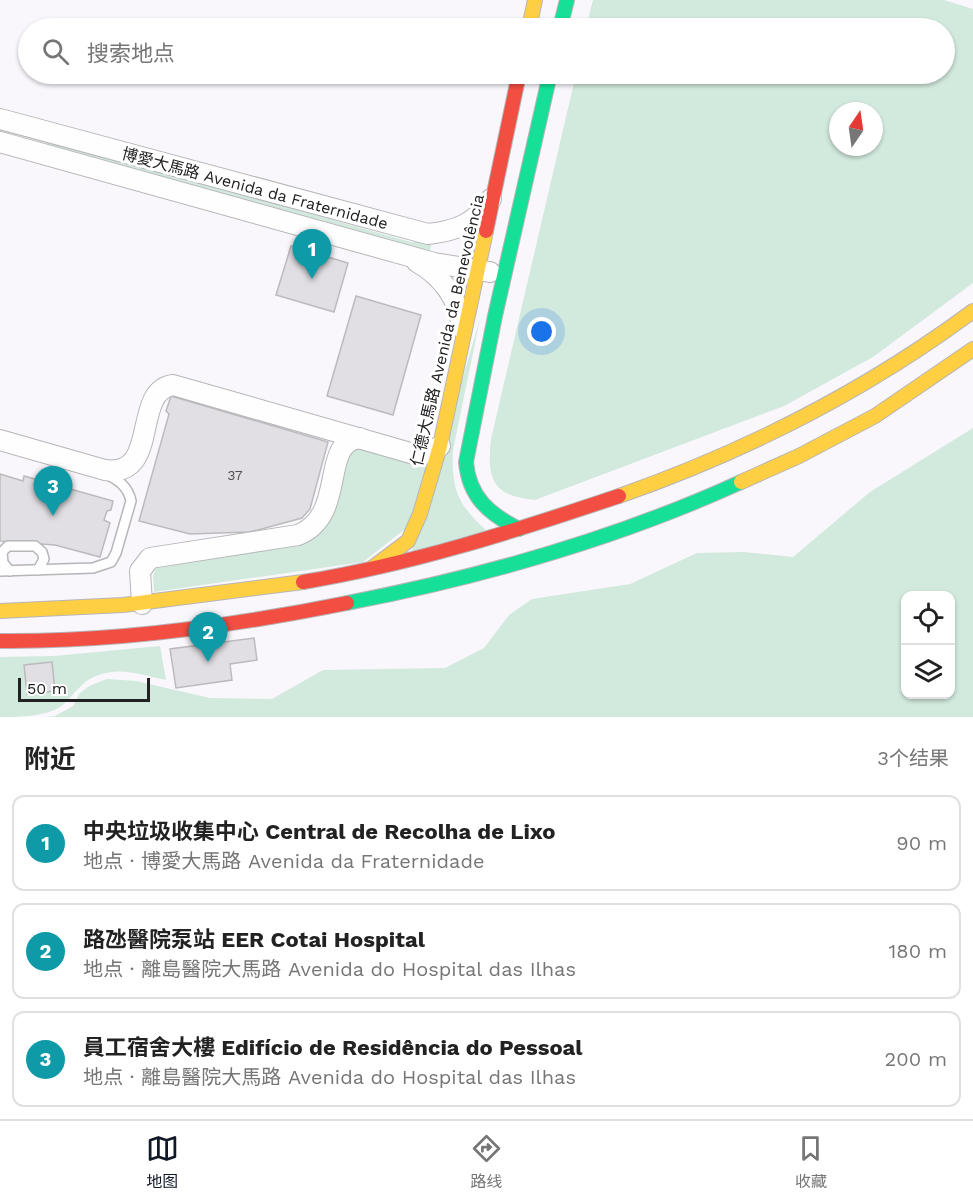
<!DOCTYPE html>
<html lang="zh">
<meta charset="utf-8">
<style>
body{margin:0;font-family:"Work Sans","Noto Sans SC",sans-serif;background:#f2f2f2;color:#222}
.controls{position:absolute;right:18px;bottom:18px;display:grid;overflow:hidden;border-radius:12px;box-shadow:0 2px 4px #0004}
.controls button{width:54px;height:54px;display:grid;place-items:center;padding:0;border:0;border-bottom:2px solid #e0e0e0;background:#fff;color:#222;font:30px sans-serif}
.compass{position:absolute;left:829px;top:102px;width:54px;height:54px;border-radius:50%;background:#fff;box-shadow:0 2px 4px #0004;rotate:13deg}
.scale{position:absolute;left:18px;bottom:15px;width:132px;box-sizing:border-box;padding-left:6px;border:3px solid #212022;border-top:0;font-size:16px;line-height:21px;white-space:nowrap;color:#212022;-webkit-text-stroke:4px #fff;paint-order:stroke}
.you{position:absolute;left:542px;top:332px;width:21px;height:21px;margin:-15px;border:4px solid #fff;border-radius:50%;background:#1a73e8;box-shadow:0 0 0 9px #1a73e833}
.badge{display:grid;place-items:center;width:39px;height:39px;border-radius:50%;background:#111827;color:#fff;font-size:20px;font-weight:700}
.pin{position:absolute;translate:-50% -50px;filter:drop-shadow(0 2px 3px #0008)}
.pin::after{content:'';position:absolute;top:32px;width:21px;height:18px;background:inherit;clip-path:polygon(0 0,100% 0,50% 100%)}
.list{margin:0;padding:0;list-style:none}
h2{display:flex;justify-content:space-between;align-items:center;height:78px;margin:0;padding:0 24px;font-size:26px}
h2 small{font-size:20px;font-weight:400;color:#767676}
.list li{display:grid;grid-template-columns:39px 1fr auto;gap:18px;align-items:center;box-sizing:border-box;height:96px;margin:0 12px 12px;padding:0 12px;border:2px solid #e0e0e0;border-radius:12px}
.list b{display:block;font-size:22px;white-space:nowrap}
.list p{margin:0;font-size:20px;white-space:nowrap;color:#767676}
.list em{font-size:20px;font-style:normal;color:#767676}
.icon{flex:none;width:33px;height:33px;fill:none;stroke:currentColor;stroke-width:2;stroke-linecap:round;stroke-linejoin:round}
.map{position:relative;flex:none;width:973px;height:717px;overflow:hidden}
.search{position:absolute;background:#fff;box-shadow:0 2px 4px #0004;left:18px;right:18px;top:18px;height:66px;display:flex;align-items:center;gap:15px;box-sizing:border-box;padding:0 21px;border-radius:33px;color:#767676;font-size:22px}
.sheet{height:402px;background:#fff}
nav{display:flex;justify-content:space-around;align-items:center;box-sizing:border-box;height:84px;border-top:2px solid #e0e0e0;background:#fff;font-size:16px;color:#767676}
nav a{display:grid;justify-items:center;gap:3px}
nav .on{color:#111827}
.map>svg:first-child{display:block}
.green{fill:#d2e9dd;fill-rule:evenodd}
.building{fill:#e1dfe3;stroke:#bbbabd;stroke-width:1.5}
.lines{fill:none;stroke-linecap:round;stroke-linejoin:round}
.lane-casing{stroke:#b6b5b8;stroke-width:12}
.street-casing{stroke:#b6b5b8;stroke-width:22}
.fast-casing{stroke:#b6b5b8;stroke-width:16}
.slow-casing{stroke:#b6b5b8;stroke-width:16}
.jam-casing{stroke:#b6b5b8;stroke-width:16}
.lane{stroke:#fefefe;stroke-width:9}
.street{stroke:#fefefe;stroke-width:20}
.fast{stroke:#16e098;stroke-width:14}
.slow{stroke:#ffcf43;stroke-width:14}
.jam{stroke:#f24e42;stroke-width:14}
.labels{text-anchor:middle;stroke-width:6;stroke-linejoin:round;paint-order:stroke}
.number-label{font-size:14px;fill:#525153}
.street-label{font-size:16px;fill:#212022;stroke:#fff}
</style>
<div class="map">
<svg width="973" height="717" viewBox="0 0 973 717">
<rect width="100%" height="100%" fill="#f9f7fb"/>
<g class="green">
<path d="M593,0H944L973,9V283L873,357L784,406L535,500C491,496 487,478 491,439L576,74H944V28H586ZM838,111H874V147H838Z"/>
<path d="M47,140L411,242L432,241L430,251L46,144Z"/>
<path d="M480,319L453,450C451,489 458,505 487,531L412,551Z"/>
<path d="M973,428V717H46L55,716L73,706L79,694L89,686L107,679L136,681L210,698L272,699L323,670L445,668L484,648L509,615L532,599L630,584L697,553L744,552L793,557L870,492ZM906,596H950V694H906Z"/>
<path d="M363,447L429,464L409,526L363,562L154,592L153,576L157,565L306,542C353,523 326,456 363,447Z"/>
<path d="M160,646L166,680C147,676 125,668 106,673C84,678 80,688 66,702C52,717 19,717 0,717V657L54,656Z"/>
</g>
<g class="building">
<path d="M291,246L348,263L334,312L276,295Z"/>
<path d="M356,296L421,315L393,415L327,396Z"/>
<path d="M171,396L328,442L310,509L302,518L250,532L190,534L139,521L169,414L166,411Z"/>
<path d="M0,474L23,481L24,476L113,501L111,510L107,511L104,520L110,523L100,557L55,545L0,541Z"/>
<path d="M254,638L257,660L230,664L232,680L176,688L170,649Z"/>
<path d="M52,662L55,691L27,694L24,665Z"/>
</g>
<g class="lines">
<g class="lane-casing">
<g id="lane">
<path d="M0,571L93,568L111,562L116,553L131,501C128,486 118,480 105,473"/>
<path d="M10,571L3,563L2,552L8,546H35L42,552L44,559L38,570"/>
</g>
</g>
<g class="street-casing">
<g id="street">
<path d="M0,119L428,234C455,231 476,224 491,199"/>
<path d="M0,142L434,263L490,272"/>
<path d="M417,262C442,276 459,299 462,328"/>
<path d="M0,440L105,470C161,478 131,391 173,385L414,454L430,453L440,446"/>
<path d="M142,604L140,571L150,558L298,535C348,515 319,442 360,438"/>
</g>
</g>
<g class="fast-casing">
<g id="fast">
<path d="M560,28L567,0"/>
<path d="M519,529C489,514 469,497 466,462L495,316L550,74"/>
<path d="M347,603C481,577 616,539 741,482"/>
</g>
</g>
<g class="slow-casing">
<g id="slow">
<path d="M529,28L535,0"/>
<path d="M741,482L799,456L875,416L973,349"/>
<path d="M619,496C747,451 864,392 973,311"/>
<path d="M372,568L408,541L420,514L440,446L486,231"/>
<path d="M0,611L123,605L303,582"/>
</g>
</g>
<g class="jam-casing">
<g id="jam">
<path d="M486,231L519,74"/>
<path d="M303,582C412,564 515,531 619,496"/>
<path d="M0,641C117,642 233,626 347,603"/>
</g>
</g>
<use href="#lane" class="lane"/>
<use href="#street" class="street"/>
<use href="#fast" class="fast"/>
<use href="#slow" class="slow"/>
<use href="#jam" class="jam"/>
</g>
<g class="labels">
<g class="number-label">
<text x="235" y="480">37</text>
</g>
<g class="street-label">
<text transform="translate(255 188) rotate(15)" y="6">博愛大馬路 Avenida da Fraternidade</text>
<text transform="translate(447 330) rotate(-77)" y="6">仁德大馬路 Avenida da Benevolência</text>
</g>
</g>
</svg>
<div class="controls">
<button><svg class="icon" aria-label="locate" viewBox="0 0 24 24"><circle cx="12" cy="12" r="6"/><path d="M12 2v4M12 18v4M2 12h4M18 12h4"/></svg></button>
<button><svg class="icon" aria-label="layers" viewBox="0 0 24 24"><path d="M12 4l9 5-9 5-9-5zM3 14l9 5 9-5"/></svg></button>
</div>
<svg class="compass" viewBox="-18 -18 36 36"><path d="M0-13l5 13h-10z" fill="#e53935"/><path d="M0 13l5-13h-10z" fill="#767676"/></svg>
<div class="scale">50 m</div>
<div class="you"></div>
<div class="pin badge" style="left:312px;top:279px;background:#0f9aa8">1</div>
<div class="pin badge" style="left:208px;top:662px;background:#0f9aa8">2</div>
<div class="pin badge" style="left:53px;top:516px;background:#0f9aa8">3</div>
<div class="search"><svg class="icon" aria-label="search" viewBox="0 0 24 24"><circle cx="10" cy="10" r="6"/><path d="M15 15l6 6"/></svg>搜索地点</div>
</div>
<section class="sheet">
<h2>附近<small>3个结果</small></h2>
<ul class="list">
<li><span class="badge" style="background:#0f9aa8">1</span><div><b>中央垃圾收集中心 Central de Recolha de Lixo</b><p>地点 · 博愛大馬路 Avenida da Fraternidade</p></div><em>90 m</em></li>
<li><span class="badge" style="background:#0f9aa8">2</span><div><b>路氹醫院泵站 EER Cotai Hospital</b><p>地点 · 離島醫院大馬路 Avenida do Hospital das Ilhas</p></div><em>180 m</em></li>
<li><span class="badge" style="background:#0f9aa8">3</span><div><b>員工宿舍大樓 Edifício de Residência do Pessoal</b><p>地点 · 離島醫院大馬路 Avenida do Hospital das Ilhas</p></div><em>200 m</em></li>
</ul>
</section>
<nav>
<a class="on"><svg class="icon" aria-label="map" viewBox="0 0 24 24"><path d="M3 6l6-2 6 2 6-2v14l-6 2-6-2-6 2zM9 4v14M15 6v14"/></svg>地图</a>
<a><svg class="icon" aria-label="directions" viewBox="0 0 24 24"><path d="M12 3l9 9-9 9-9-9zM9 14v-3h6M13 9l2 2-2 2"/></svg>路线</a>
<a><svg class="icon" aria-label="saved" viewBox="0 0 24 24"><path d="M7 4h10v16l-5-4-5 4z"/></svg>收藏</a>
</nav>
